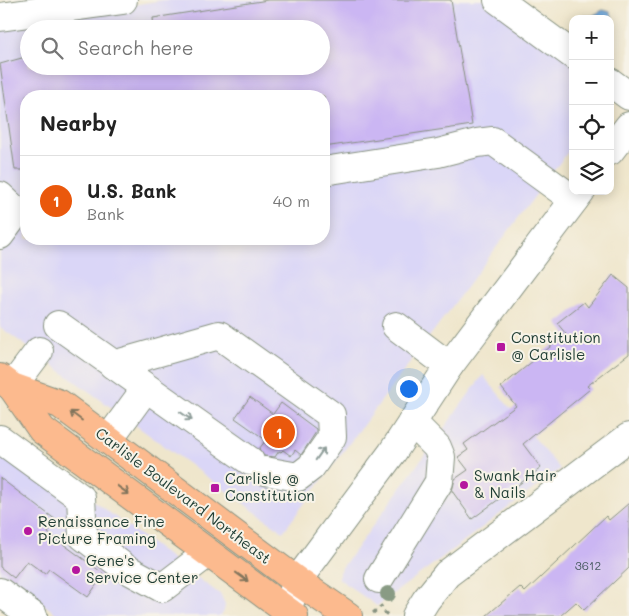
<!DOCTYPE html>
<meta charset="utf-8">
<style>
body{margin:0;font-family:Mali,sans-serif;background:#f2f2f2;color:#222}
.controls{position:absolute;right:15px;top:15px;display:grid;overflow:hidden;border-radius:10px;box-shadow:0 2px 12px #0003}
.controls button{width:45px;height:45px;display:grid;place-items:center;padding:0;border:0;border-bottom:1px solid #e0e0e0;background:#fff;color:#222;font:25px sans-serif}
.you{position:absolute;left:408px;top:388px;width:18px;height:18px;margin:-12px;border:4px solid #fff;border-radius:50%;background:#1a73e8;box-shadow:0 0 0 8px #1a73e833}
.badge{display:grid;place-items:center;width:32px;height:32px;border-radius:50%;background:#ea580c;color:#fff;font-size:16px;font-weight:700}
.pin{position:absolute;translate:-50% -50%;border:2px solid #fff;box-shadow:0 1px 5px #0006}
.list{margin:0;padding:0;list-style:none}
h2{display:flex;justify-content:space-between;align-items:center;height:65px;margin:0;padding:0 20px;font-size:21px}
h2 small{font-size:16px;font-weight:400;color:#767676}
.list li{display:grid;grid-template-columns:32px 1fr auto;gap:15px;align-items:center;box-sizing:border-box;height:90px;padding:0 20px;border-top:1px solid #e0e0e0}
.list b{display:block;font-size:19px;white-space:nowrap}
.list p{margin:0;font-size:16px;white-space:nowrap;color:#767676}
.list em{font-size:16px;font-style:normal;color:#767676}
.icon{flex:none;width:28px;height:28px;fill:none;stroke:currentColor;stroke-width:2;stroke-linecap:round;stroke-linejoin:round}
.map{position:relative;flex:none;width:629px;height:616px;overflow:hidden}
.search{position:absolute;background:#fff;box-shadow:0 2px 12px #0003;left:20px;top:20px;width:310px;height:55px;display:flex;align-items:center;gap:12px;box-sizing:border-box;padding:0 18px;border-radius:28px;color:#767676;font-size:19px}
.panel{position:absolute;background:#fff;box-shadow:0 2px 12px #0003;left:20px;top:90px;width:310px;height:155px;border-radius:20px}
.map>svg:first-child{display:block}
.built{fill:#dad6f7;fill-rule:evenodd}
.water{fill:#6ba4da;stroke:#457087}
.building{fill:#cbb6f3}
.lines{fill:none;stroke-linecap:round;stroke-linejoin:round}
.minor-casing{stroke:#879280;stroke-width:30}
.major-casing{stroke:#879280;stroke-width:30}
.path{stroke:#879280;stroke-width:3;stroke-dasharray:4 4;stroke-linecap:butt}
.minor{stroke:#fff;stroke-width:28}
.major{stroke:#fcba8e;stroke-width:28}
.tree{fill:#899b84}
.oneway{stroke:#82755c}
.oneway2{stroke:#8f9e9a}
.poi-dot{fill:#b5179e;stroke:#f7f3e8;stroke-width:2}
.labels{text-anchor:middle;stroke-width:4;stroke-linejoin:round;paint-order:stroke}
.number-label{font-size:12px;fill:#4a5b64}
.poi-label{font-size:15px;fill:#1f3d34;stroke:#f7f3e8;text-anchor:start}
.street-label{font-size:15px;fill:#1f3d34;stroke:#f7f3e8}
</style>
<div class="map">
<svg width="629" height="616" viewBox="0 0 629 616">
<rect width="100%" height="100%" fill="#f7f3e8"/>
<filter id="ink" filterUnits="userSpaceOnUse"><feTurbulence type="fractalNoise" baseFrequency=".02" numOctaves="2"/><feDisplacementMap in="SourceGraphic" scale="10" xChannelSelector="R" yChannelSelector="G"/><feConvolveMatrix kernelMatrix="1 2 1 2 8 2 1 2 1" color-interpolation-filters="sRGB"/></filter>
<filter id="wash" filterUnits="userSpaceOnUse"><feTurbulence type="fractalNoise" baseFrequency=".0096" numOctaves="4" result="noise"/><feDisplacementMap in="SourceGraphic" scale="20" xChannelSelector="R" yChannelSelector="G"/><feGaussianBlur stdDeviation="1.12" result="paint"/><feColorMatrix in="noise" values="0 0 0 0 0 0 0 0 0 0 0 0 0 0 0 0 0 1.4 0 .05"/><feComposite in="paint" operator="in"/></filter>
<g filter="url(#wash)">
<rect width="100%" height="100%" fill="#efe6cc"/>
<g class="built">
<path d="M163,0H520L573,38V145L283,532L0,327V27ZM29,29H321V66H29ZM26,96H324V239H26Z"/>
<path d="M483,375L560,469L377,606L339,579V572Z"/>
<path d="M0,432L221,595L225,605L224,611L221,616H60L0,573Z"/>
</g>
<path class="water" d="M603,10L610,12C613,17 614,21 610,26V19H580L583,16H592Z"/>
<g id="blocks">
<g class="building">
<path d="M268,0H451L472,125L324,147V96H26V170H15L0,64L29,56V66H321V29H154L153,18Z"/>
<path d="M613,275L629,288V354L587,386L590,389L523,444L541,468L472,519L452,491L455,479L468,470L458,457L468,450L464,444L516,406L501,387L566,334L557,323L584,302L588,307Z"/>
<path d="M250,397L273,414L281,403L316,429V432L301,455L295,450L291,456L283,450L281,452L279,451L275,457L264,456L259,449L266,440L235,418Z"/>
<path d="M0,478L56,520L48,533L104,574L88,597L49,569L45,574L27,561L14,578L0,567Z"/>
<path d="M629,503V568L584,610L576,602L560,616H486L520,587L525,592L606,516L609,520Z"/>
</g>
</g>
</g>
<g filter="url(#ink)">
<use href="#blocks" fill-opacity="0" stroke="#879280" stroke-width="1"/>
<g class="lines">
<g class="minor-casing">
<g id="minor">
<path d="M498,0L573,55"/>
<path d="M0,17L123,0"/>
<path d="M610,82L629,96"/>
<path d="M610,151L629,126"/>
<path d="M324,171L438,153L477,143L493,141L574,200"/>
<path d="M0,196L17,212L26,211"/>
<path d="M0,235L17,212"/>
<path d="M58,325L250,461"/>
<path d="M396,326L449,366"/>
<path d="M113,365L219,335L331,415L332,437L311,467L298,477L265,471"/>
<path d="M12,387L39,351"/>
<path d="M0,439L81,498L83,536L125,568L162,588L208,553"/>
<path d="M108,440L146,388"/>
<path d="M379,579L439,482L441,457L437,447L412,422"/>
<path d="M0,592L33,616"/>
<path d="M285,616L297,581L392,453L449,366L581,191"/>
<path d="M416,616L426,600L447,574L629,437"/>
</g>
</g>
<g class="major-casing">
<g id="major">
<path d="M0,378L12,387L60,404L297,581L348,616"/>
<path d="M12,387L42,430L294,616"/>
</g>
</g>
<g class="path">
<path d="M384,612L389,616"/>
<path d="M373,613L384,604"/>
</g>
<use href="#minor" class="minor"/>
<use href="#major" class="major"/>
</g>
<circle class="tree" cx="388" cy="594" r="8"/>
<defs><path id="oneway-shaft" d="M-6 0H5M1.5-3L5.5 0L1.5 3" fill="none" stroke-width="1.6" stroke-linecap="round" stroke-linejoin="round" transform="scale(1.25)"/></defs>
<g class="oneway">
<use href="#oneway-shaft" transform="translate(76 416) rotate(-143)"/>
<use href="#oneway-shaft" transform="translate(123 490) rotate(36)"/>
<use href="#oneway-shaft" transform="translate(242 577) rotate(36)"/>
</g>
<g class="oneway2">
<use href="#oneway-shaft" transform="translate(186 416) rotate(35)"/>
<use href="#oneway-shaft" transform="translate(320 454) rotate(-55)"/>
</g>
</g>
<g class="poi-dot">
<rect x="496" y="342" width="10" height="10" rx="2.5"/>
<circle cx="464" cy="485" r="5"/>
<rect x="210" y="483" width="10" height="10" rx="2.5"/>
<circle cx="28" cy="531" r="5"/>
<circle cx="76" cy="570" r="5"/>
</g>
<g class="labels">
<g class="number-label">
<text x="588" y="570">3612</text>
</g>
<g class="poi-label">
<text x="511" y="343">Constitution<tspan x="511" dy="17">@ Carlisle</tspan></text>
<text x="474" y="481">Swank Hair<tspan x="474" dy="17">&amp; Nails</tspan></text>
<text x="225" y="484">Carlisle @<tspan x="225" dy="17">Constitution</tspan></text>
<text x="38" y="527">Renaissance Fine<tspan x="38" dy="17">Picture Framing</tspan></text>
<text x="86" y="566">Gene's<tspan x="86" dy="17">Service Center</tspan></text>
</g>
<g class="street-label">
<text transform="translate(183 496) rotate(37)" y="5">Carlisle Boulevard Northeast</text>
</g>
</g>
</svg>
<div class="controls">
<button>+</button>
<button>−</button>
<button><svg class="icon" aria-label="locate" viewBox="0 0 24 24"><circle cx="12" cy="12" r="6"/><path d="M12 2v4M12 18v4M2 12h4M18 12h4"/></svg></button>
<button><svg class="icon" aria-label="layers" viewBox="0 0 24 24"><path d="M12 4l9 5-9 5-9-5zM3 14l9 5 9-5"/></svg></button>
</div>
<div class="you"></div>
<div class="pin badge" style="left:279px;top:432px">1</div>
<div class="search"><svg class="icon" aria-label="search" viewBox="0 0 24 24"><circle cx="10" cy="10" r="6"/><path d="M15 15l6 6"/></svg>Search here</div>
<section class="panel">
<h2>Nearby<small></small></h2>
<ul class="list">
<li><span class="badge">1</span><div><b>U.S. Bank</b><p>Bank</p></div><em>40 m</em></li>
</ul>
</section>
</div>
